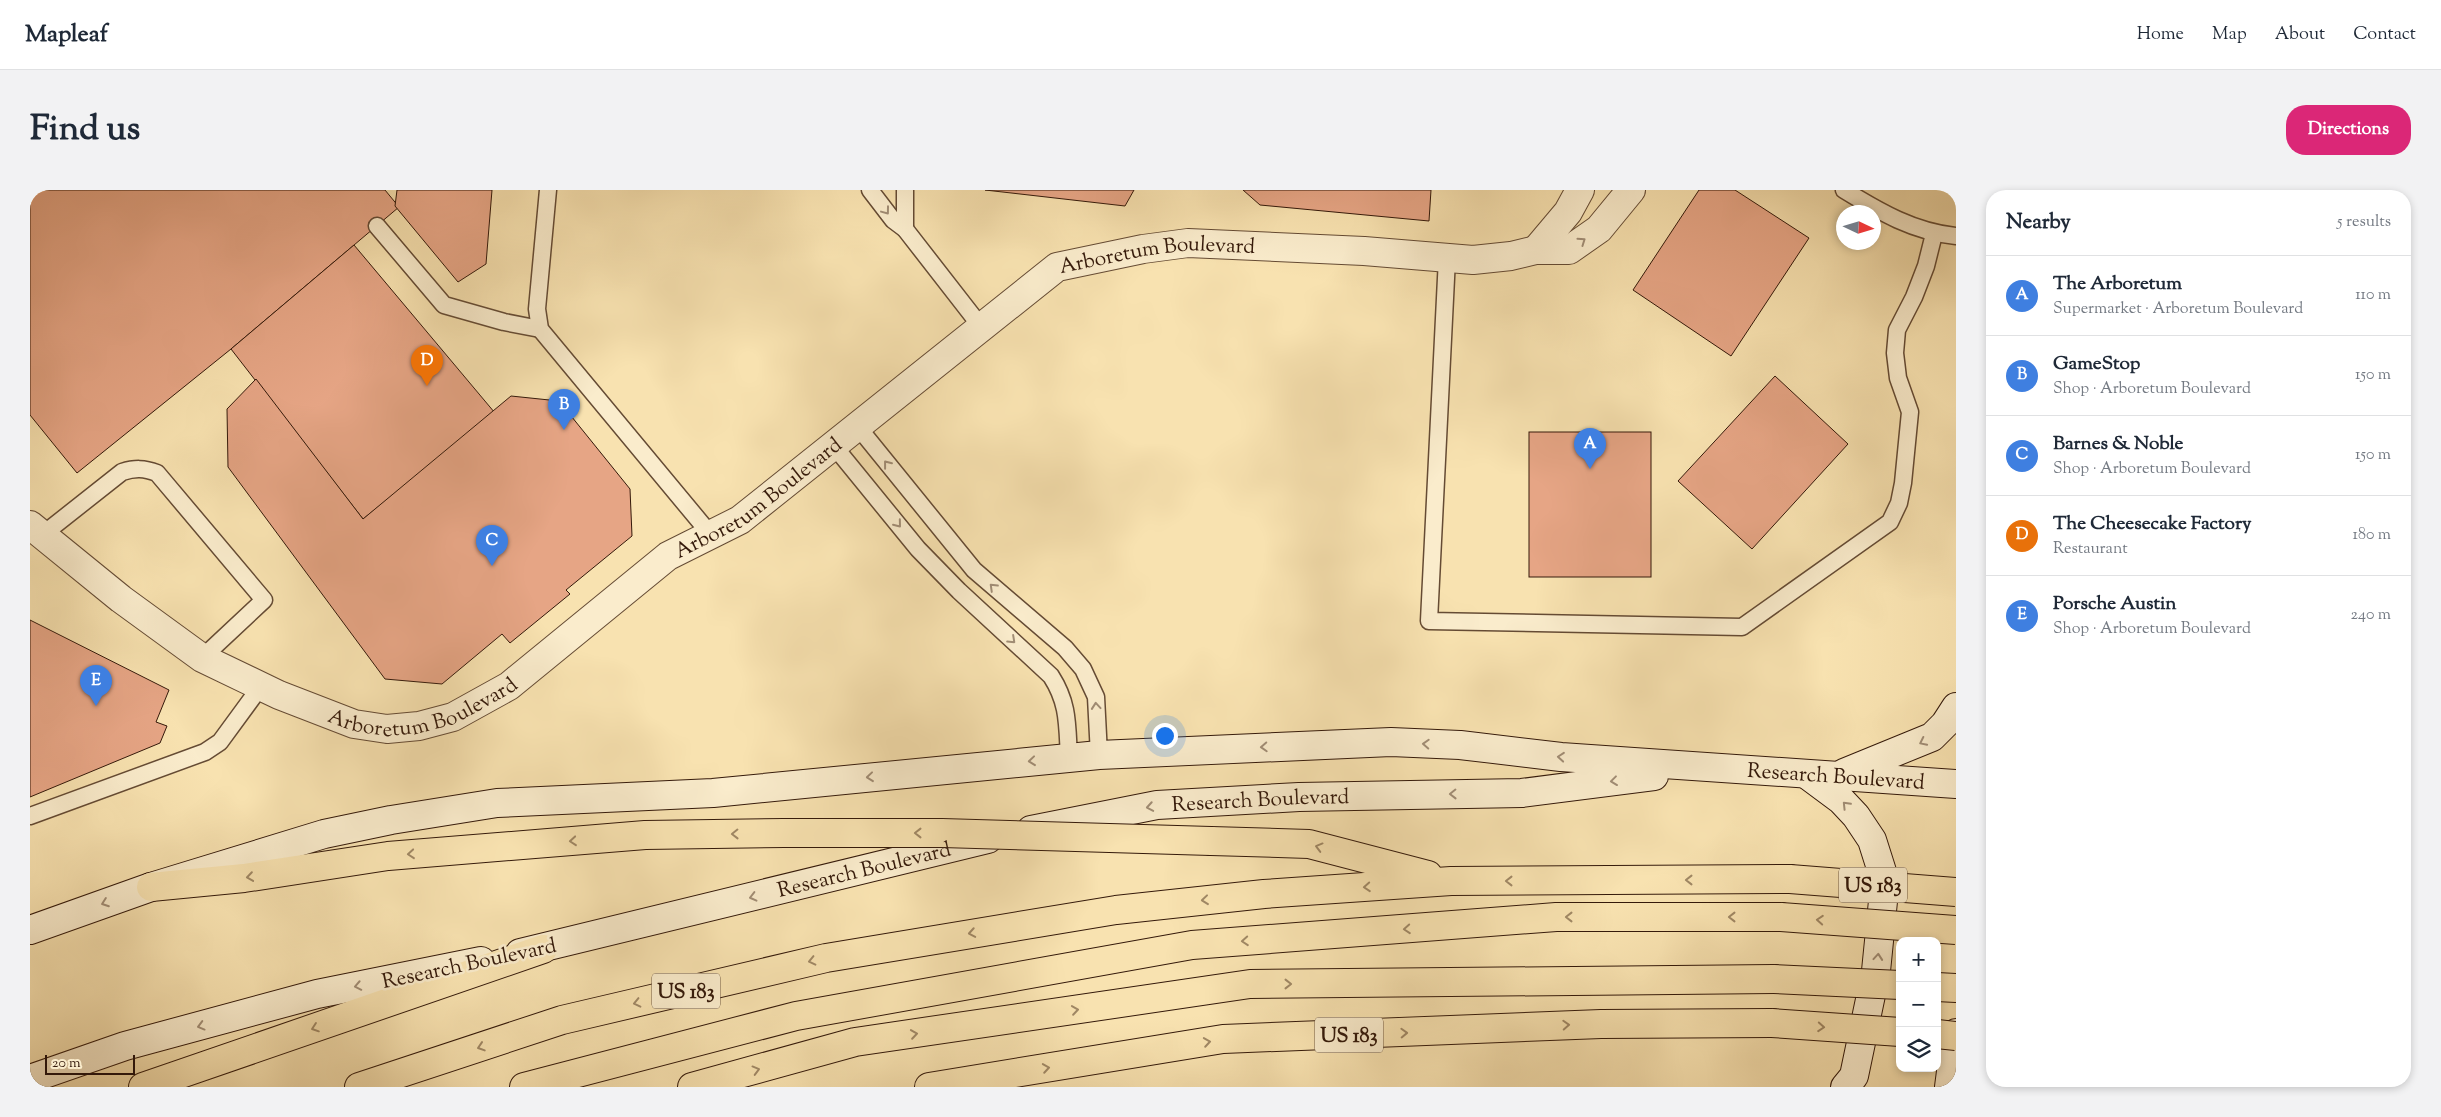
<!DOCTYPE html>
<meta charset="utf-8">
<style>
body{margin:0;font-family:"Sorts Mill Goudy",serif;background:#f2f2f3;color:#1f2937}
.controls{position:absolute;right:15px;bottom:15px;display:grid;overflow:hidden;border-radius:10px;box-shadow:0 2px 8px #0003}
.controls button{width:45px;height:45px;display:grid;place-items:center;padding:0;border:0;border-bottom:1px solid #e0e1e3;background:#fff;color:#1f2937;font:25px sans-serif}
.compass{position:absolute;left:1806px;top:15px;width:45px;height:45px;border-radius:50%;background:#fff;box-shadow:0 2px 8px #0003;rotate:94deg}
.scale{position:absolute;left:15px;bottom:12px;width:90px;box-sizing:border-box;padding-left:5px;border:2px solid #34190a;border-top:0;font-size:14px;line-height:18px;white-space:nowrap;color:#34190a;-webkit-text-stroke:4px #faeccc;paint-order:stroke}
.you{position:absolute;left:1134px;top:545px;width:18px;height:18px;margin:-12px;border:4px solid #fff;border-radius:50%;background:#1a73e8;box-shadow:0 0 0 8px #1a73e833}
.badge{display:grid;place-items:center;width:32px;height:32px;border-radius:50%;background:#db2777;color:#fff;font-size:16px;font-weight:700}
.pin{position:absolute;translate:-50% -41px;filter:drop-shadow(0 1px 2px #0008)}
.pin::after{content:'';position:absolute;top:26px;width:18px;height:15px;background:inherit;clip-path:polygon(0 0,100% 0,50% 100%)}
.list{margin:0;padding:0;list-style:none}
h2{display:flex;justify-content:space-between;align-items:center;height:65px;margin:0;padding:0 20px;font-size:21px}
h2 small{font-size:16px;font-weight:400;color:#747a83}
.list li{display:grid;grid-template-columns:32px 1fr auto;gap:15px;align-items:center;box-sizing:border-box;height:80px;padding:0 20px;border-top:1px solid #e0e1e3}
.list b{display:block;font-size:19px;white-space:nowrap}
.list p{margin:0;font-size:16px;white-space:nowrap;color:#747a83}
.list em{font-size:16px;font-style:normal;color:#747a83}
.icon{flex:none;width:28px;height:28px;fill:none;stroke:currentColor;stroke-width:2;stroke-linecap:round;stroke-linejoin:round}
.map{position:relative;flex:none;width:1926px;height:897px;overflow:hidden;border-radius:20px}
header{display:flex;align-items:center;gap:30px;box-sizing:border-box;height:70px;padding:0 25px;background:#fff;border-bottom:1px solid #e0e1e3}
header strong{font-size:24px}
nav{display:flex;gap:28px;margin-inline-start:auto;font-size:18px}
.intro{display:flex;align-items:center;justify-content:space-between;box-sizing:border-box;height:120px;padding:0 30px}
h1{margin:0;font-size:35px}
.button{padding:12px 22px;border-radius:20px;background:#db2777;color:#fff;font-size:18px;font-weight:700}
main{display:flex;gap:30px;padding:0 30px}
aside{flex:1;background:#fff;border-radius:20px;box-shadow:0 2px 8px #0003}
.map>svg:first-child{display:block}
.building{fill:#e6a585;stroke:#34190a}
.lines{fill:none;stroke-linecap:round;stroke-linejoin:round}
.lane-casing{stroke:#654b34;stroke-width:19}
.street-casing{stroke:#654b34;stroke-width:30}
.secondary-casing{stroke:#34190a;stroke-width:30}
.highway-casing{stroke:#34190a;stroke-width:30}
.lane{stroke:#faeccc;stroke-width:16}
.street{stroke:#faeccc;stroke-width:28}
.secondary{stroke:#faeccc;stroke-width:28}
.highway{stroke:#f8e2b0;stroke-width:28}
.highway-bridge-casing{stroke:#34190a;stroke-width:30;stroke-linecap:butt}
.highway-bridge{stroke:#f8e2b0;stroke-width:28}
.oneway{stroke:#a18d75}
.oneway2{stroke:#a08865}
.labels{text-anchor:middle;stroke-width:5;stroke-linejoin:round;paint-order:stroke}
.shield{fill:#faeccc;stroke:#6f5844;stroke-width:1}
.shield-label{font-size:20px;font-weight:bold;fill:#34190a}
.street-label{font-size:21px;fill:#34190a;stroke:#faeccc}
</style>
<header>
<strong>Mapleaf</strong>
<nav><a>Home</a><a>Map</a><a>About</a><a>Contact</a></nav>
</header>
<div class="intro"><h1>Find us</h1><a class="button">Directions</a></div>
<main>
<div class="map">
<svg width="1926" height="897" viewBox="0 0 1926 897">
<rect width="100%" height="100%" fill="#f8e2b0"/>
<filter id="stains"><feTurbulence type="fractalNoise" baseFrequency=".004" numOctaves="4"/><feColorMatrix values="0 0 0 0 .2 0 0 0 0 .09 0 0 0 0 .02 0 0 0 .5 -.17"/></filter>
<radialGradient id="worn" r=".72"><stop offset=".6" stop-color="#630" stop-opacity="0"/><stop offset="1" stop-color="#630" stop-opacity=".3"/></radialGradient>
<g class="building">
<path d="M0,0H355L369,17L201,159L47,283L0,225Z"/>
<path d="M367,0H462L456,74L428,92L365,16Z"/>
<path d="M955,0H1104L1095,16Z"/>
<path d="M1213,0H1401L1399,31L1230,15Z"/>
<path d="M1669,0H1705L1779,48L1701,166L1603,100Z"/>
<path d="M324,55L465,223L333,329L201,159Z"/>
<path d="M1745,186L1818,254L1722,359L1648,291Z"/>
<path d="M226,189L333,329L481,206L529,211L600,299L602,346L536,400L540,404L480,453L472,444L412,494L355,489L198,277L197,219Z"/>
<rect x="1499" y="242" width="122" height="145"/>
<path d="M0,430L139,500L126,532L137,536L130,553L0,607Z"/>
</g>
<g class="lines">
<g class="lane-casing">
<g id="lane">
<path d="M518,0L507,119L510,139L681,345"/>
<path d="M840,0L863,30L875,39L952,138"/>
<path d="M875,0V39"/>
<path d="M1814,0C1850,22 1884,42 1926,46"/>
<path d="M347,36L414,115L474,132L510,139"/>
<path d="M1417,68L1399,431L1712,437L1860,332L1869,313L1873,293L1880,222L1868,188L1865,163L1867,140L1884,107L1896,76L1904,44"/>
<path d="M828,237L944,380L1035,458L1053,479L1066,507L1069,565"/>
<path d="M804,256L888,359L929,401L1021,486C1039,514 1037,535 1039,568"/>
<path d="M11,346L92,282C105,278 114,278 127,283L234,410L172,468"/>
<path d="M0,626L175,562L190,552L231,496"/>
</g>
</g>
<g class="street-casing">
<g id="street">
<path d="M1506,60L1538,22L1550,0"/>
<path id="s1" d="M0,335L91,409L172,468L249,505L324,534L357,539L389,536L423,527L479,496L638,366L710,330L1027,77L1113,59L1158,53L1334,61L1443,70L1481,66L1506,60H1539L1569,39L1601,0"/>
</g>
</g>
<g class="secondary-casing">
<g id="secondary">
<path d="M1814,583L1902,547L1915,534L1926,517"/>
<path d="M1776,584L1811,610L1826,626L1842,650L1855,691L1846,781L1824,886L1815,897"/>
<path id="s2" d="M1001,640L1127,615L1269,607L1492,603L1624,586"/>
<path id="s3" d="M0,740L121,697L294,644L361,630L467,613L683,603L1069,565L1361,552L1430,555L1531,567L1926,594"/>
<path id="s4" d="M490,763L958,649"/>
<path d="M0,889L95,856L287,804L451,771"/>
<path d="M1919,897L1926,843"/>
</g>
</g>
<g class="highway-casing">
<g id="highway">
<path d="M1181,651L1279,654L1398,685"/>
<path d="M121,697L214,688L358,666L615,645L754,643"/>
<path d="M1907,797L1926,798"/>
<path d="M113,897L513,759"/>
<path d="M329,897L532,830L796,768L1086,720L1234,704L1421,691L1760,689"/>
<path d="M494,897L766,826L1162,755L1526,727H1751"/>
<path d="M662,897L825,852L1220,794L1744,789"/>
<path d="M899,897L1193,849L1571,834L1742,833"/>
</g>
</g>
<use href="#lane" class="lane"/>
<use href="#street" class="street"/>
<use href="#secondary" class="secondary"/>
<use href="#highway" class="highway"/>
<g class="highway-bridge-casing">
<g id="highway-bridge">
<path d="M754,643H912L1181,651"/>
<path d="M1760,689L1926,702"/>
<path d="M1751,727L1926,740"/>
<path d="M1744,789L1870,795"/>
<path d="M1742,833L1870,842"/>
<path d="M1907,844L1926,846"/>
</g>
</g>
<use href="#highway-bridge" class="highway-bridge"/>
</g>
<defs><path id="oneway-chevron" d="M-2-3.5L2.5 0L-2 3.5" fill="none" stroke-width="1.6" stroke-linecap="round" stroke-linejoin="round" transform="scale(1.25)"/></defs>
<g class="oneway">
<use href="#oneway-chevron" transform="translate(856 21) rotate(53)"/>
<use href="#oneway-chevron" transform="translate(1552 51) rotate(-35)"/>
<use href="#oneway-chevron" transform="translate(857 274) rotate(-128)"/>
<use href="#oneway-chevron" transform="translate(868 334) rotate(51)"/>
<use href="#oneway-chevron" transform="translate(963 397) rotate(-136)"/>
<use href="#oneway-chevron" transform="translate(982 450) rotate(43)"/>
<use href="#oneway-chevron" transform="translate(1066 516) rotate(-95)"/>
<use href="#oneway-chevron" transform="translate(1893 552) rotate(154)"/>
<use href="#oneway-chevron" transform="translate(1396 554) rotate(-177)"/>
<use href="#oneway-chevron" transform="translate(1234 557) rotate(177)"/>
<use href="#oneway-chevron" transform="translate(1531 567) rotate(-175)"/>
<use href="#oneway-chevron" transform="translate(1002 571) rotate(174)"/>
<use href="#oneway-chevron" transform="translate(840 587) rotate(174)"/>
<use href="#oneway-chevron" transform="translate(1584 591) rotate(173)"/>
<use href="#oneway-chevron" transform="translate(1423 604) rotate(179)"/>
<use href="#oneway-chevron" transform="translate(1816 615) rotate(-134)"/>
<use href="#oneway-chevron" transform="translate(1120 617) rotate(170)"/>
<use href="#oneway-chevron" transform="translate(723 707) rotate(166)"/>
<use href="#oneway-chevron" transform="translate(75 713) rotate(160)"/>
<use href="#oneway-chevron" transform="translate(1848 767) rotate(-85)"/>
<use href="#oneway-chevron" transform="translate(328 796) rotate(169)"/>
<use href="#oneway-chevron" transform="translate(171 836) rotate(165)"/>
</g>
<g class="oneway2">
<use href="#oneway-chevron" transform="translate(888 643) rotate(-180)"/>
<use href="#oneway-chevron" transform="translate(705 644) rotate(179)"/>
<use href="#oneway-chevron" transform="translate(543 651) rotate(175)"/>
<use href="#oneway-chevron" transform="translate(1289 657) rotate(-165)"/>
<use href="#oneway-chevron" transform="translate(381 664) rotate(175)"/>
<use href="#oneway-chevron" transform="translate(220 687) rotate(172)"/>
<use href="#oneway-chevron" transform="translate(1659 690) rotate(180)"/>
<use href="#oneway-chevron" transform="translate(1479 691) rotate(180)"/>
<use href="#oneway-chevron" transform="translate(1337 697) rotate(176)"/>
<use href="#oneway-chevron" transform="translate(1175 710) rotate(174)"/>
<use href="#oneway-chevron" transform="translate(1539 727) rotate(180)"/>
<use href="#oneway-chevron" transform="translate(1702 727) rotate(180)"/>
<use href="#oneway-chevron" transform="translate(1790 730) rotate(-176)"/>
<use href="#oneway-chevron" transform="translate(1377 739) rotate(176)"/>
<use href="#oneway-chevron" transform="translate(942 743) rotate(170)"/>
<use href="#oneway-chevron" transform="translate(1215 751) rotate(176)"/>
<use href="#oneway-chevron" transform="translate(782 771) rotate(167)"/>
<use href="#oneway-chevron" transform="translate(1258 794)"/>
<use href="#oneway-chevron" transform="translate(607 813) rotate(167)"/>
<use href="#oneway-chevron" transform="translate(1045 820) rotate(-8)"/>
<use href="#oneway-chevron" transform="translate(1536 835) rotate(-3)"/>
<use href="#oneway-chevron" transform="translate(1791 837) rotate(4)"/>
<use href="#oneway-chevron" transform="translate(285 838) rotate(161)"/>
<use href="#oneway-chevron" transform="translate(1374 843) rotate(-2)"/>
<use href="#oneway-chevron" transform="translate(884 844) rotate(-8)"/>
<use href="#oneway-chevron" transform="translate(1177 852) rotate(-9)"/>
<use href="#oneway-chevron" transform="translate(451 857) rotate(162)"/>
<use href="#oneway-chevron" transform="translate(1016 878) rotate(-9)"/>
<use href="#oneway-chevron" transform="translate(726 880) rotate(-15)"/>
</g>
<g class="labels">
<g class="shield">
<rect x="1809" y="677.5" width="68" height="35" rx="4"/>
<rect x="622" y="783.5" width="68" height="35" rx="4"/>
<rect x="1285" y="827.5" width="68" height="35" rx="4"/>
</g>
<g class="shield-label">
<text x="1843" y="702">US 183</text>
<text x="656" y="808">US 183</text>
<text x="1319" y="852">US 183</text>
</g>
<g class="street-label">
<text dy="7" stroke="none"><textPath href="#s1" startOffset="1341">Arboretum Boulevard</textPath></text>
<text dy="7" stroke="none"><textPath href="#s1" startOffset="861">Arboretum Boulevard</textPath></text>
<text dy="7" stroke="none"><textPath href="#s1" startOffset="456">Arboretum Boulevard</textPath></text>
<text dy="7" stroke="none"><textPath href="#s3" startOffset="1828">Research Boulevard</textPath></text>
<text dy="7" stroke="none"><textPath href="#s2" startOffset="232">Research Boulevard</textPath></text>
<text dy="7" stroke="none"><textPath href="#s4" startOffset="354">Research Boulevard</textPath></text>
<text transform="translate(439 773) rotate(-12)" y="7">Research Boulevard</text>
</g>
</g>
<rect width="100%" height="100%" filter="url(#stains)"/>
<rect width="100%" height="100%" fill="url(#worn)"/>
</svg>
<div class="controls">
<button>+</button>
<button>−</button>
<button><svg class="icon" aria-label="layers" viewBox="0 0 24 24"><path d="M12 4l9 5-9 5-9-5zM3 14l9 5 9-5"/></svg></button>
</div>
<svg class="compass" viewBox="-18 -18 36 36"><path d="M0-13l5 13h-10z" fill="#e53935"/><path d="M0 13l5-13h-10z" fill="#747a83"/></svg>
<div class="scale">20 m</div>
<div class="you"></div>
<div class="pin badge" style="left:1560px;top:279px;background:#3f7fe0">A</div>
<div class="pin badge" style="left:534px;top:240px;background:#3f7fe0">B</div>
<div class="pin badge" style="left:462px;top:376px;background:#3f7fe0">C</div>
<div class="pin badge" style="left:397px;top:196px;background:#e8710a">D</div>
<div class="pin badge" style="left:66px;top:516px;background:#3f7fe0">E</div>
</div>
<aside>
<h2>Nearby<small>5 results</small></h2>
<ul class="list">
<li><span class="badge" style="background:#3f7fe0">A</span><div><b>The Arboretum</b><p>Supermarket · Arboretum Boulevard</p></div><em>110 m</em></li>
<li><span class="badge" style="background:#3f7fe0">B</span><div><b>GameStop</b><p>Shop · Arboretum Boulevard</p></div><em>150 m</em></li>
<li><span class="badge" style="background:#3f7fe0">C</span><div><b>Barnes &amp; Noble</b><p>Shop · Arboretum Boulevard</p></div><em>150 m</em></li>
<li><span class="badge" style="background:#e8710a">D</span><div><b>The Cheesecake Factory</b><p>Restaurant</p></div><em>180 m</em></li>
<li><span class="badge" style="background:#3f7fe0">E</span><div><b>Porsche Austin</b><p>Shop · Arboretum Boulevard</p></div><em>240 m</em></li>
</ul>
</aside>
</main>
